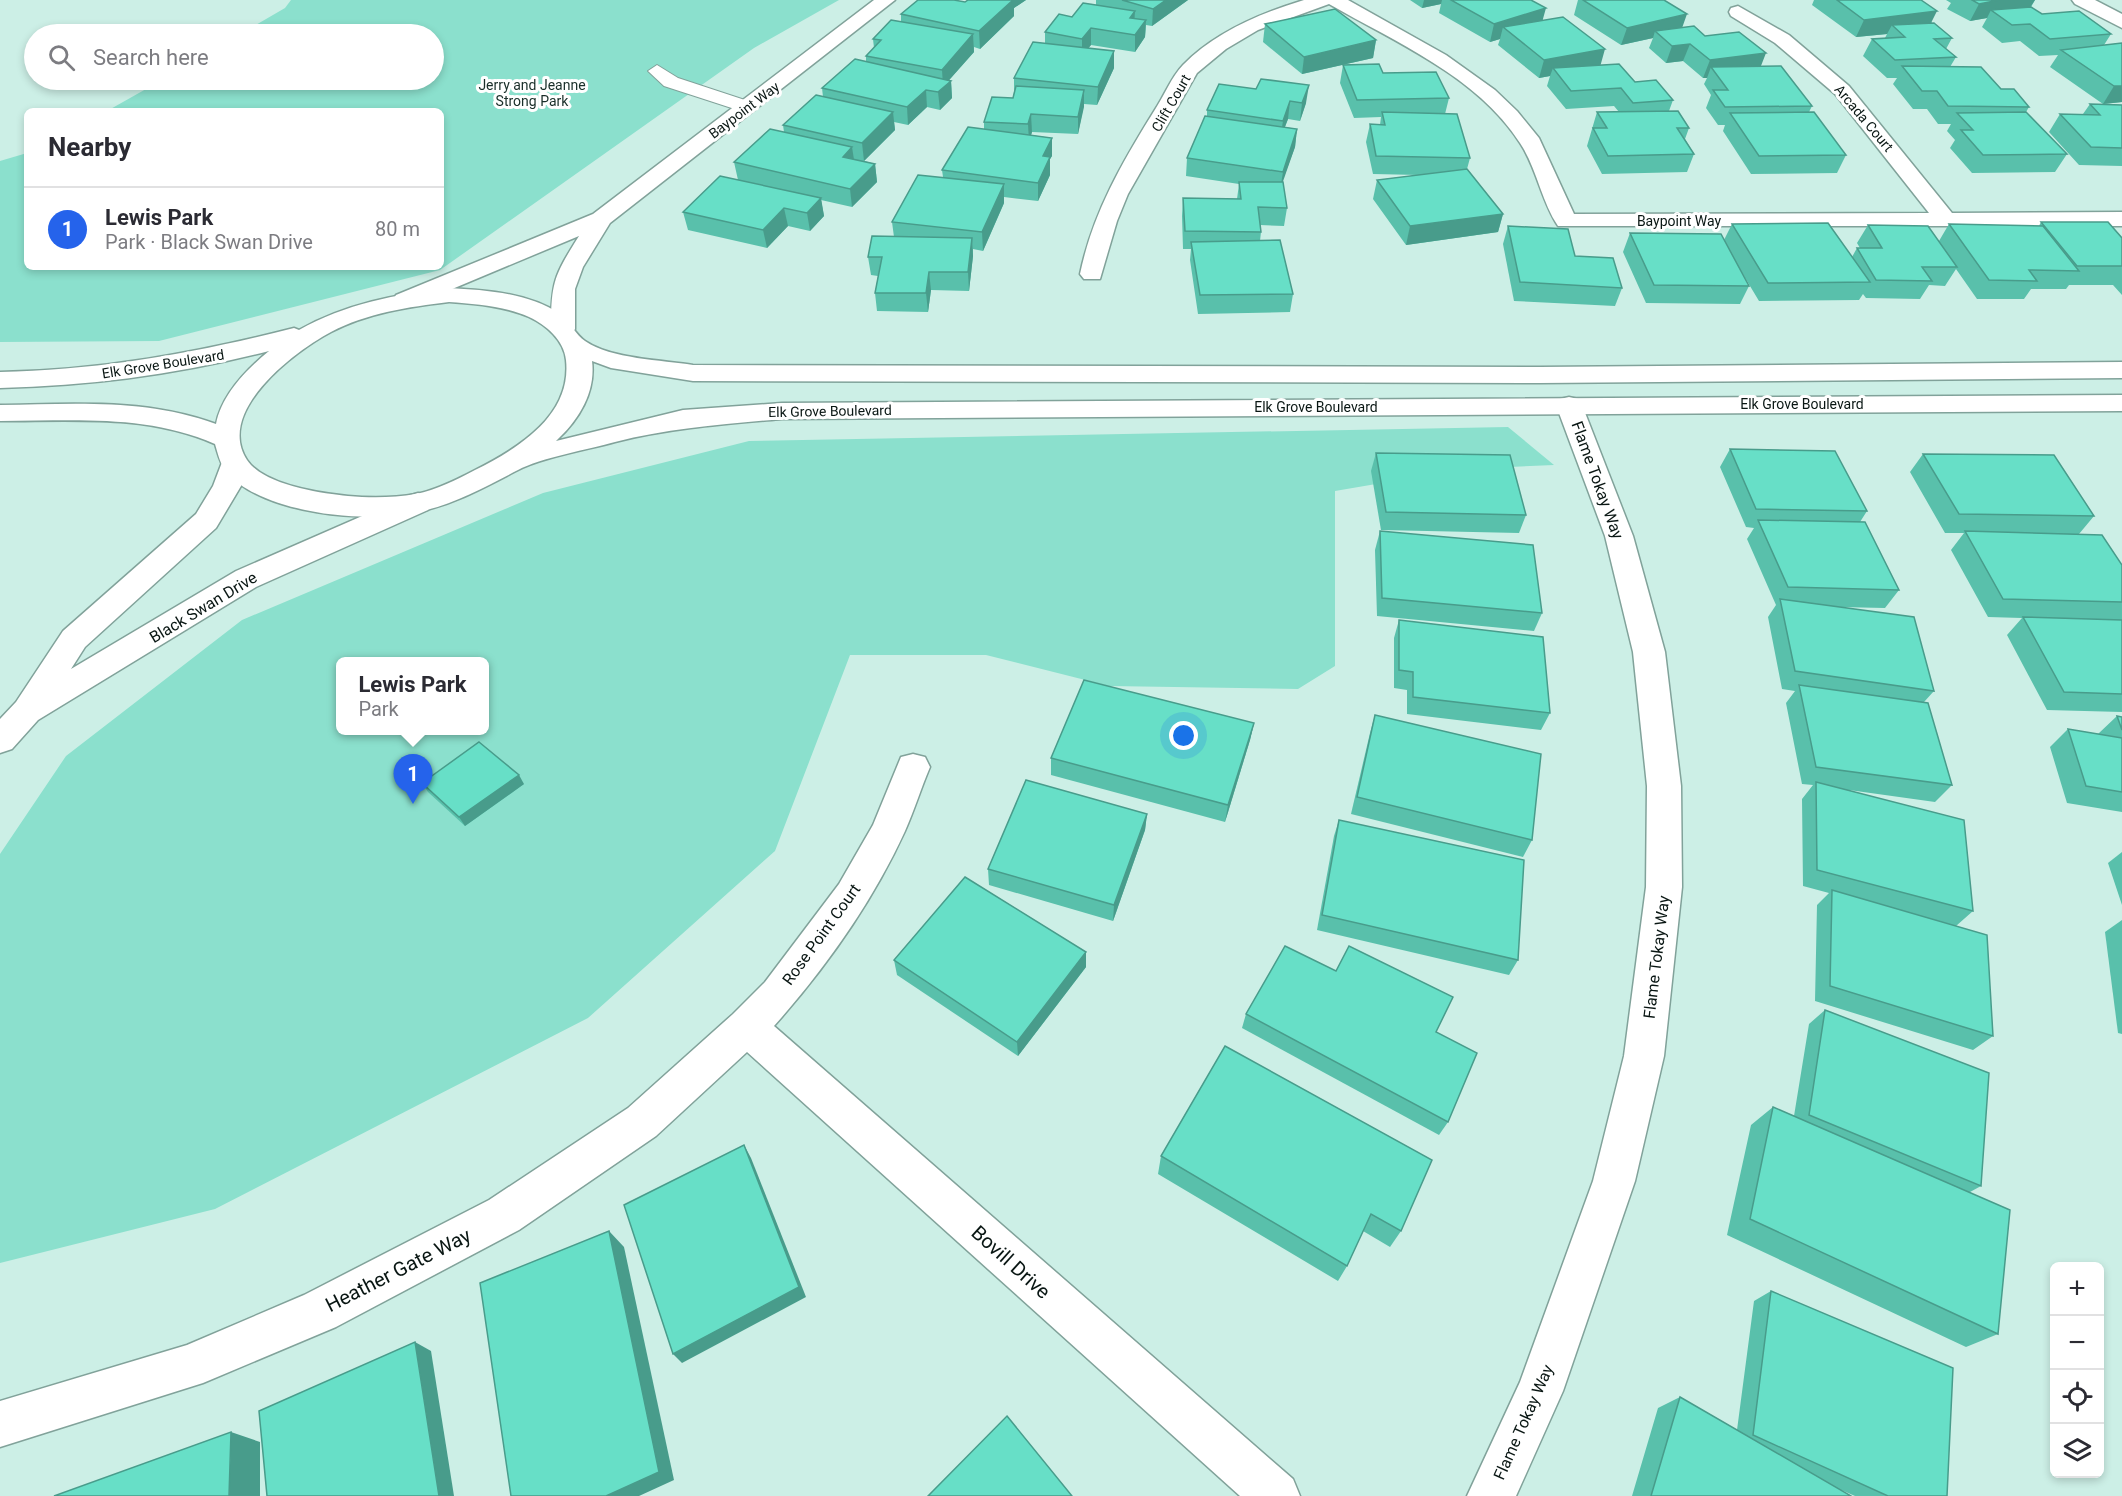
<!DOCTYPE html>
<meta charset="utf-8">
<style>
body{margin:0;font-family:Roboto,sans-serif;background:#f7f7f7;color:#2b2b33}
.controls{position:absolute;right:18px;bottom:18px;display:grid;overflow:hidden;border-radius:9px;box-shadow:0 3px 9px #0003}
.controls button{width:54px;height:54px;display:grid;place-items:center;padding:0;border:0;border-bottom:2px solid #e1e1e2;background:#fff;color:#2b2b33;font:30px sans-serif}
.you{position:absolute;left:1184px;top:736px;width:21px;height:21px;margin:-15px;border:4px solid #fff;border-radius:50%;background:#1a73e8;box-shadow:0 0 0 9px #1a73e833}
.badge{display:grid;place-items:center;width:39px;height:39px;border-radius:50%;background:#2563eb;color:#fff;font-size:20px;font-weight:700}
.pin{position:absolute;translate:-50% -50px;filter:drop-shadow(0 2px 3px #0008)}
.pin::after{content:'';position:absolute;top:32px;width:21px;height:18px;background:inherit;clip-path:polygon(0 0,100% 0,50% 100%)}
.popup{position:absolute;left:336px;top:657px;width:153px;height:78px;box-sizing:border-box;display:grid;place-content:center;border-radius:9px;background:#fff;filter:drop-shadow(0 2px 4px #0005);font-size:20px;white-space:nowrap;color:#7c7c81}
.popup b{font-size:22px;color:#2b2b33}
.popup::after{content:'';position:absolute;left:50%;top:100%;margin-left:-12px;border:12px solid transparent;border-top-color:#fff}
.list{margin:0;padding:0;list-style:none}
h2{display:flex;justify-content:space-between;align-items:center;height:78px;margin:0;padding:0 24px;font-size:26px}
h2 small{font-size:20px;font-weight:400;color:#7c7c81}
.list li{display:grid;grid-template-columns:39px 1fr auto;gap:18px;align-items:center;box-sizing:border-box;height:84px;padding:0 24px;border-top:2px solid #e1e1e2}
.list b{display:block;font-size:22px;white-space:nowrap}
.list p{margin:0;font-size:20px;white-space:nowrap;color:#7c7c81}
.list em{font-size:20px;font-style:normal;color:#7c7c81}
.icon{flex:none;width:33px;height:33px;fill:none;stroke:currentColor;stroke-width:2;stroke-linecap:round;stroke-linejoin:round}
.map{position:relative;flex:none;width:2122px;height:1496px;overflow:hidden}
.search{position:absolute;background:#fff;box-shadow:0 3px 9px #0003;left:24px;top:24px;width:420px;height:66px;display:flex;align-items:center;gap:15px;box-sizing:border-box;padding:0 21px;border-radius:33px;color:#7c7c81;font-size:22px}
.panel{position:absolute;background:#fff;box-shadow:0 3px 9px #0003;left:24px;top:108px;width:420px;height:162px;border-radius:9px}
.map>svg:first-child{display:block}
.green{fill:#8be0cd;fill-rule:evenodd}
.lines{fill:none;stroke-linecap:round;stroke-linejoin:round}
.lane-casing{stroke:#81a29a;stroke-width:2}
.street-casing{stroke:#81a29a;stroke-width:3}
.secondary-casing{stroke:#81a29a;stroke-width:3}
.lane{fill:#fff;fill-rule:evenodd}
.street{fill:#fff;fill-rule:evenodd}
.secondary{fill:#fff;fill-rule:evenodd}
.wall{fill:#59c0ab}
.shaded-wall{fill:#489c8b}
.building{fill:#67dfc7;stroke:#489c8b;stroke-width:1.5}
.labels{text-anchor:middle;stroke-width:6;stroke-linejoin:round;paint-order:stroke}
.far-park-label{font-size:14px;fill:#192e29;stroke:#fff}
.far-street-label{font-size:14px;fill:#091613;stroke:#fff}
.street-label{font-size:16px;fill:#091613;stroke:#fff}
.near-street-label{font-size:20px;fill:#091613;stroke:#fff}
</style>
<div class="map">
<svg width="2122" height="1496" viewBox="0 0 2122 1496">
<rect width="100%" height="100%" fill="#ccefe6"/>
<g class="green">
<path d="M291,0H839L754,48L440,270L159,341L0,342V161L27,153V267H441V111H107L162,80H434V34H240L285,8Z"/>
<path d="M1508,427L1554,465L1464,469L1335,491V666L1298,689L1109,686L986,655H850L775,851L588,1018L215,1209L0,1263V854L66,756L242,620L543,493L749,441ZM341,662H485V730H341Z"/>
</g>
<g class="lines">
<g class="lane-casing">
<path id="lane" d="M657,65L678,78L754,103L757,107L747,113L664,86L648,71Z"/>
</g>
<g class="street-casing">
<g id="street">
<path d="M874,0H895L610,223L583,267L575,289V329L572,334L563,336L554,334L551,329C551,282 554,276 579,236L414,305L405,307L396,305L393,300L396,295L593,214Z"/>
<path d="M1304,0H1348L1446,55L1495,90L1517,111L1539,138L1574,214L1929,213L1835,94L1775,43L1731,16L1729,12L1731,8L1738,6L1789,35L1849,86L1952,213L2122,212V226H1558C1541,201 1537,168 1520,143C1477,76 1395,42 1329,4L1258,30L1226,49L1197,73L1128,194L1117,221L1100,279H1084L1080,274C1093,212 1123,161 1156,108C1165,94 1172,76 1183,65C1215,32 1261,13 1304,0Z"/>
<path d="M1569,397L1578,399L1582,405L1633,536L1665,652L1681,786L1682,887L1664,1056L1635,1181L1563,1391L1516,1496H1467L1520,1382L1593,1181L1624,1056L1646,887L1647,786L1633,652L1605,536L1556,405L1560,399Z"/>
<path d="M234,454L244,457L248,463L241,486L216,528L85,647L71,669L236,571L408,496L418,493L428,496L432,503L428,510L256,587L38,720L12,749L0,753V719L16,702L63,631L196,514L213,486L224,457Z"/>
<path d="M913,754L925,757L930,767C921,788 914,811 905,831C873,901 825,969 774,1026L1293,1479L1300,1496H1240L747,1052L656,1136L519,1230L336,1327L203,1383L0,1447V1401L187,1345L304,1295L489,1200L628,1108L733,1014L765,982L839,884L873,825L901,757Z"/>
</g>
</g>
<g class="secondary-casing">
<g id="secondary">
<path d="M2072,0H2095L2122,14V28L2075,4Z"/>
<path d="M449,288C486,290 529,293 560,314C570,322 576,335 585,341C611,359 662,360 693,365L1540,367L2122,362V378L1540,383L693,381L611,368L592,361C596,392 579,420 556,441L683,410L782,403L2122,395V411L782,419C726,424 670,428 615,442C590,449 540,458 518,470C485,487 455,504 418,512C367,524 264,514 227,473C220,464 218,454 215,444C146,414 74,421 0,421V405C73,404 146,398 216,424C222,394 247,369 269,351C181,374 91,386 0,388V372C101,370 196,353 294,328L299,330C345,304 397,294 449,288ZM449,302C476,304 504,306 529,317C546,325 564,340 566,360C572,415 519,448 475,470C456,480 436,490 416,494C393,498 370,498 348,496C320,493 264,485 247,460C215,411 295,351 331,332C367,313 408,307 449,302Z"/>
</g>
</g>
<use href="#lane" class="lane"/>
<use href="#street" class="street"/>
<use href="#secondary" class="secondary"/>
</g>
<g class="wall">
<path d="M968,0H1026L1014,8V16L980,49L974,47V52L949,80L951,81L952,98L940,110L927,107L908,125L894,122L895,130L864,161L854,158L875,164L877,182L852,207L821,200L824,216L810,231L788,226L767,248L688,230L683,212L738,180L734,162L784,132L783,125L823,97L822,88L866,62V56L874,48L873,39L901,22V14L965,2Z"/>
<path d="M1096,0H1188L1152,26L1146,25L1145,37L1135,52L1091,45L1088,48L1114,51V68L1097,105L1084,104L1078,134L1032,132L1031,135L1052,138V156L1050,159V175L1038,201L1004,197V203L983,251L973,249V256L969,291L931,290L928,312L877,311L875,293L878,276L871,275L868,257L894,237L892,222L943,177L942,170L984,129V122L1013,98L1014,92V78L1045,43V32L1072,17L1096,5Z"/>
<path d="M1410,0H1531L1543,20L1600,65L1673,100L1669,111L1689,128L1685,139L1694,154L1687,172L1602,174L1587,146L1597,112H1619L1614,106L1566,109L1547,86L1550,76L1539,78L1498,45L1500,39L1490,42L1439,13L1441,4L1422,8Z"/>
<path d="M1578,0H1664L1682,28L1705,36L1761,66L1812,106L1809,112L1846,155L1837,173L1751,174L1723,131L1725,125H1718L1706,108L1711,95L1704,84L1707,78H1703L1683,61L1666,63L1649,48L1653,38L1621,45L1574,15Z"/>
<path d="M1814,0H1921L1932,23L1952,38L1946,49L1956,57L1950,67L2001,89L2029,107L2026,112L2067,154L2055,172L1972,173L1950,148L1955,140L1947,131L1951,124H1938L1927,109H1913L1893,84L1897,78H1887L1863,56L1872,39L1885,38L1887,34L1856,37L1812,5Z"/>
<path d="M1946,0H2035L2031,7L2042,14L2111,34L2104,45L2122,43V102L2103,104L2050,67L2058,55L2039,56L2020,41L2002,43L1982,27L1987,18L1970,21L1947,9L1951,3Z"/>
<path d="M1265,24L1376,40L1373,58L1302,74L1263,42Z"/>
<path d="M1343,65L1383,73L1449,98L1445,114L1470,158L1467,169L1503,214L1498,232L1406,245L1373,199L1377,180L1419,175L1373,174L1366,142L1370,124L1380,125L1381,117L1354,118L1340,83Z"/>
<path d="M1219,84L1306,103L1300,121L1288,119L1285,127L1297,129L1295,147L1282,182L1287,208L1284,226L1260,225L1261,232L1260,241L1293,294L1290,312L1198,314L1190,260L1191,249H1183L1182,216L1183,198L1237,199L1239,184L1186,176L1187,158L1207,116V110Z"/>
<path d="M2090,104L2122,105V166L2079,165L2049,132L2060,114H2083Z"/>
<path d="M2041,222L2122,238V295L2113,285H2069L2066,289H2031L2024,299H1977L1956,269L1945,286L1929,285L1920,299L1866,298L1863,294L1859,300L1759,301L1741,271L1749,286L1740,304L1646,303L1623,252L1630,233L1724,240L1732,224L1852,257L1857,248H1860L1857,243L1868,225L1939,241L1949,224L2039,226Z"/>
<path d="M1508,226L1575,256L1622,288L1615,306L1514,301L1503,244Z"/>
<path d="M1730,449L1867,511L1860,522L1899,590L1885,608L1838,607L1934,691L1924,702L1952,785L1935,802L1849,790L1973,911L1956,926L1993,1036L1973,1050L1815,1001L1817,905L1829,893L1803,886L1802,799L1813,785L1802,784L1786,703L1795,691L1782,689L1768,617L1776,605L1747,539L1754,528L1746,527L1720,467Z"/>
<path d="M1376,453L1526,515L1519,533L1381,530L1371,471Z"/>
<path d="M1923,454L2094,516L2079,534L2122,565V712L2047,710L2007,635L2022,618L1988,617L1951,550L1964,533H1945L1910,472Z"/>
<path d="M1380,531L1542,613L1534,631L1377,616L1375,550Z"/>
<path d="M1399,620L1550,713L1541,730L1407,714V690L1394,688V638Z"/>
<path d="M1375,715L1532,840L1523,857L1351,814L1370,733Z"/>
<path d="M2117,716L2122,717V812L2067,803L2050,747L2068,729L2098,734Z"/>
<path d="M1254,723L1250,740L1225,822L1051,775V758Z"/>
<path d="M422,783L524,784L465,826L428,792Z"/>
<path d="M1147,814L1145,830L1113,921L989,885L988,869Z"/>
<path d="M1339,820L1518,960L1509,975L1317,930L1334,836Z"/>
<path d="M2122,852V905L2108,863Z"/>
<path d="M2122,920V1034L2118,1033L2105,932Z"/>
<path d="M1086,952V967L1018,1056L897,975L894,960Z"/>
<path d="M1336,971L1436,1032L1448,1122L1439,1135L1242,1028L1246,1014Z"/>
<path d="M1825,1010L1981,1186L1970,1192L1998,1334L1966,1347L1727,1235L1751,1125L1773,1107L1794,1116L1809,1024Z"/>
<path d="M1225,1046L1401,1231L1390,1247L1363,1231L1347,1266L1338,1281L1158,1174L1161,1156Z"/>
<path d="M1771,1291L1947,1496H1855L1839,1489L1851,1496H1632L1658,1408L1680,1397L1737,1430L1754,1301Z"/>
</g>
<g class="shaded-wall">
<path d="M1011,0H1026L1014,8V16L980,49L979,31Z"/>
<path d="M1166,0H1188L1152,26L1153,9Z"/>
<path d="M1424,0H1442L1441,4L1422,8Z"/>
<path d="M1999,0H2035L2029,9L1991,10L1987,18L1970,21L1979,4Z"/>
<path d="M1546,8L1541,26L1503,27L1500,39L1490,42L1494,24Z"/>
<path d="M1135,11L1134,28L1129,35L1130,18Z"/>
<path d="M1937,11L1928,29L1892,25L1887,34L1856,37L1864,20Z"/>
<path d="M1687,14L1681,31H1655L1653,38L1621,45L1627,28Z"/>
<path d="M1146,20L1145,37L1135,52V35Z"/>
<path d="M1091,28V45L1082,56V39Z"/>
<path d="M973,34L974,52L943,87L942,70Z"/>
<path d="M1376,40L1373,58L1302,74L1304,57Z"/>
<path d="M1690,44L1683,61L1666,63L1672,46Z"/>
<path d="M1605,49L1600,67L1553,68L1550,76L1539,78L1544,60Z"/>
<path d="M1114,51V68L1097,105L1098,87Z"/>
<path d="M1766,53L1759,71L1711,67L1707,78H1703L1710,60Z"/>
<path d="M951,81L952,98L940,110L938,92Z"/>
<path d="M1309,85L1306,103L1300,121L1302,103Z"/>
<path d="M2114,86H2122V102L2103,104Z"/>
<path d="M926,90L927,107L908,125L907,107Z"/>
<path d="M1084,90V107L1078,134V117Z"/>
<path d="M1290,101L1288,119L1280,139L1283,121Z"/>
<path d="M893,112L895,130L864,161L862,143Z"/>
<path d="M1031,114L1032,132L1029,142L1028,124Z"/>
<path d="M1297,129L1295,147L1280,190L1283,172Z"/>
<path d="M1052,138V156L1050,159V175L1038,201V183L1043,156Z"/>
<path d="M852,147L855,166L843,157Z"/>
<path d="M875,164L877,182L852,207L850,189Z"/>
<path d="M1004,184V203L983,251L982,232Z"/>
<path d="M821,198L824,216L810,231L807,213Z"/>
<path d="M784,208L788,226L767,248L763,230Z"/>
<path d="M1503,214L1498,232L1406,245L1410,226Z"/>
<path d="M972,238L973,256L969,291L968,272Z"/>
<path d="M929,272L931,290L928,312L926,293Z"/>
<path d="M1254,723L1250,740L1225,822L1228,805Z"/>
<path d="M519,775L524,784L465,826L459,817Z"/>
<path d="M1147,814L1145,830L1113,921L1114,905Z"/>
<path d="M1086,952V967L1018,1056L1017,1042Z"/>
<path d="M744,1145L751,1158L806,1297L682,1363L673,1354Z"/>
<path d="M609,1231L624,1247L674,1480L639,1496H606Z"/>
<path d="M415,1342L431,1351L454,1496H439Z"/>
<path d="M231,1432L260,1442V1496H229Z"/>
</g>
<g class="building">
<path d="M918,0H954L965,2L968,0H1013L979,31L901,14Z"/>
<path d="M1122,0H1166L1153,9Z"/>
<path d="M1451,0H1531L1546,8L1494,24Z"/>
<path d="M1583,0H1664L1687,14L1627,28Z"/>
<path d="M1837,0H1921L1937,11L1864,20Z"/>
<path d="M1972,0H1999L1979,4Z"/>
<path d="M1083,3L1135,11L1130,18L1146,20L1135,35L1091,28L1082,39L1045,32L1059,14L1072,17Z"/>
<path d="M2031,7L2042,14L2079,11L2111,34L2050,39L2030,24L2012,25L1991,10Z"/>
<path d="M1335,9L1376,40L1304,57L1265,24Z"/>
<path d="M1563,17L1605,49L1544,60L1503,27Z"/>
<path d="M891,20L973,34L942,70L866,56L881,40L873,39Z"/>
<path d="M1934,23L1952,38L1934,39L1956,57L1895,60L1872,39L1905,37L1892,25Z"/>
<path d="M1694,26L1705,36L1739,32L1766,53L1710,60L1690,44L1672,46L1655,31Z"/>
<path d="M1033,42L1114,51L1098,87L1014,78Z"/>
<path d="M2122,43V86H2114L2061,50Z"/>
<path d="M855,59L951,81L938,92L926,90L907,107L822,88Z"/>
<path d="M1379,64L1383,73L1436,72L1449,98L1357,100L1343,65Z"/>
<path d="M1619,64L1635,82L1656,80L1673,100L1633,103L1621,88L1571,91L1553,68Z"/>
<path d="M1781,66L1812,106L1725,107L1713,90H1728L1711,67Z"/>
<path d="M1902,66L1981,67L2001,89H2014L2029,107L1948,106L1937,91H1922Z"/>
<path d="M1261,79L1309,85L1302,103L1290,101L1283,121L1207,110L1219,84L1256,89Z"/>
<path d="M1016,86L1084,90L1078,117L1031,114L1028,124L984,122L992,97L1013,98Z"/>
<path d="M816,95L893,112L862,143L783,125Z"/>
<path d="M2090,104L2122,105V148L2091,147L2060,114L2100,115Z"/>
<path d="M1678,111L1689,128H1677L1694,154L1608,156L1593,128H1607L1597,112Z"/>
<path d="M1382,112L1457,114L1470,158L1376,156L1370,124L1385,125Z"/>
<path d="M1814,112L1846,155L1759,156L1730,113Z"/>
<path d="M2026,112L2067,154L1983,155L1961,130H1973L1957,113Z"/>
<path d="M1205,116L1297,129L1283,172L1187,158Z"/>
<path d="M968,127L1052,138L1043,156L1050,157L1038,183L942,170Z"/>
<path d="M770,129L852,147L843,157L875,164L850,189L734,162Z"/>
<path d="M1467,169L1503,214L1410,226L1377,180Z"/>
<path d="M918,175L1004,184L982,232L892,222Z"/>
<path d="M720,176L821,198L807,213L784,208L763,230L683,212Z"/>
<path d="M1239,182H1283L1287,208L1258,207L1261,232L1185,231L1183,198L1241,199Z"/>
<path d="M2041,222H2108L2122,238V266H2077Z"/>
<path d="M1828,223L1870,282L1768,283L1732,224Z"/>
<path d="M1949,224L2043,226L2079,271L2029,270L2037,281L1989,280Z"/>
<path d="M1868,225L1928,226L1957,267H1922L1932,281L1876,280L1857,248H1882Z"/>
<path d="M1508,226L1568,229L1575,256L1613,258L1622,288L1520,282Z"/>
<path d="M1630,233L1721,234L1749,286L1654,285Z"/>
<path d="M872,236L972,238L968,272H929L926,293H875L882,257H868Z"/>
<path d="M1280,240L1293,294L1200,295L1191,242Z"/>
<path d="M1730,449L1835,451L1867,511L1756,509Z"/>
<path d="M1376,453L1510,455L1526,515L1386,512Z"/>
<path d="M1923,454L2054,455L2094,516L1959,514Z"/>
<path d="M1758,520L1865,522L1899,590L1788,587Z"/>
<path d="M1380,531L1533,545L1542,613L1382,598Z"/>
<path d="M1965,531L2102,535L2122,565V602L2003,599Z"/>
<path d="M1780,599L1914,617L1934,691L1795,671Z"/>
<path d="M2023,617L2122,620V694L2064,692Z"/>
<path d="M1399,620L1543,637L1550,713L1413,697V672L1399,670Z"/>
<path d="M1084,680L1254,723L1228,805L1051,758Z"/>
<path d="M1799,685L1928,703L1952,785L1816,767Z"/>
<path d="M1375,715L1541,754L1532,840L1357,797Z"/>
<path d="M2117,716L2122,717V730Z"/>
<path d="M2068,729L2122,738V792L2086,786Z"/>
<path d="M479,742L519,775L459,817L422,783Z"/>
<path d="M1026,780L1147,814L1114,905L988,869Z"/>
<path d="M1816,782L1964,820L1973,911L1817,870Z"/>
<path d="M1339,820L1524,860L1518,960L1322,915Z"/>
<path d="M965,877L1086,952L1017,1042L894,960Z"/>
<path d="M1832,890L1987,935L1993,1036L1830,986Z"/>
<path d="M1285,946L1336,971L1349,946L1453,997L1436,1032L1477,1053L1448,1122L1246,1014Z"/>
<path d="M1825,1010L1989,1073L1981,1186L1809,1115Z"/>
<path d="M1225,1046L1432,1160L1401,1231L1371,1214L1347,1266L1161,1156Z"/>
<path d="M1773,1107L2010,1210L1998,1334L1750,1219Z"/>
<path d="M744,1145L799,1287L673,1354L624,1205Z"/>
<path d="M609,1231L659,1472L606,1496H511L480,1283Z"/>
<path d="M1771,1291L1953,1368L1947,1496H1888L1753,1435Z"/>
<path d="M415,1342L439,1496H267L259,1411Z"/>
<path d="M1680,1397L1851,1496H1651Z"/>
<path d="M1007,1416L1072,1496H928Z"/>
<path d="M231,1432L229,1496H54Z"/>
</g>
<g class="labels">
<g class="far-park-label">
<text x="532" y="90">Jerry and Jeanne<tspan x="532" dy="16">Strong Park</tspan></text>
</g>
<g class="far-street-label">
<text transform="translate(1171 103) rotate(-60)" y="5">Clift Court</text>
<text transform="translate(744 110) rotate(-37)" y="5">Baypoint Way</text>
<text transform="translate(1864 118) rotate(50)" y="5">Arcada Court</text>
<text x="1679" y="226">Baypoint Way</text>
<text transform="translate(163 364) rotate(-9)" y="5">Elk Grove Boulevard</text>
<text x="1802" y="409">Elk Grove Boulevard</text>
<text x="1316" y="412">Elk Grove Boulevard</text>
<text transform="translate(830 411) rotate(-1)" y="5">Elk Grove Boulevard</text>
</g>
<g class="street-label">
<text transform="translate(1598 480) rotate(70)" y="6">Flame Tokay Way</text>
<text transform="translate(203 607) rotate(-31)" y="6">Black Swan Drive</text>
<text transform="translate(821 934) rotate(-54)" y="6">Rose Point Court</text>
<text transform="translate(1656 957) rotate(-83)" y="6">Flame Tokay Way</text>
<text transform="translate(1523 1422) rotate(-66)" y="6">Flame Tokay Way</text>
</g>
<g class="near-street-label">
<text transform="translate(1011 1262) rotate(42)" y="7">Bovill Drive</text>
<text transform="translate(398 1270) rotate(-27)" y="7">Heather Gate Way</text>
</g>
</g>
</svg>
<div class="controls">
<button>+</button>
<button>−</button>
<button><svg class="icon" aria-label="locate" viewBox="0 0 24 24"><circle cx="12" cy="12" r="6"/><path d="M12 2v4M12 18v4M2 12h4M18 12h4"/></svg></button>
<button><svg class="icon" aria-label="layers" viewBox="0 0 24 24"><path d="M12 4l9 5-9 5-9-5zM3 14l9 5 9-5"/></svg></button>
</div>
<div class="you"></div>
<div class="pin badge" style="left:413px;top:804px">1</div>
<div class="popup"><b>Lewis Park</b>Park</div>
<div class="search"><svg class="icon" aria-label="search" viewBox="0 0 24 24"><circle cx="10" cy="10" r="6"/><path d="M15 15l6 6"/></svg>Search here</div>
<section class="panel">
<h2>Nearby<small></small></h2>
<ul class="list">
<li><span class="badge">1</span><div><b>Lewis Park</b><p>Park · Black Swan Drive</p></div><em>80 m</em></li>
</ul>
</section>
</div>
